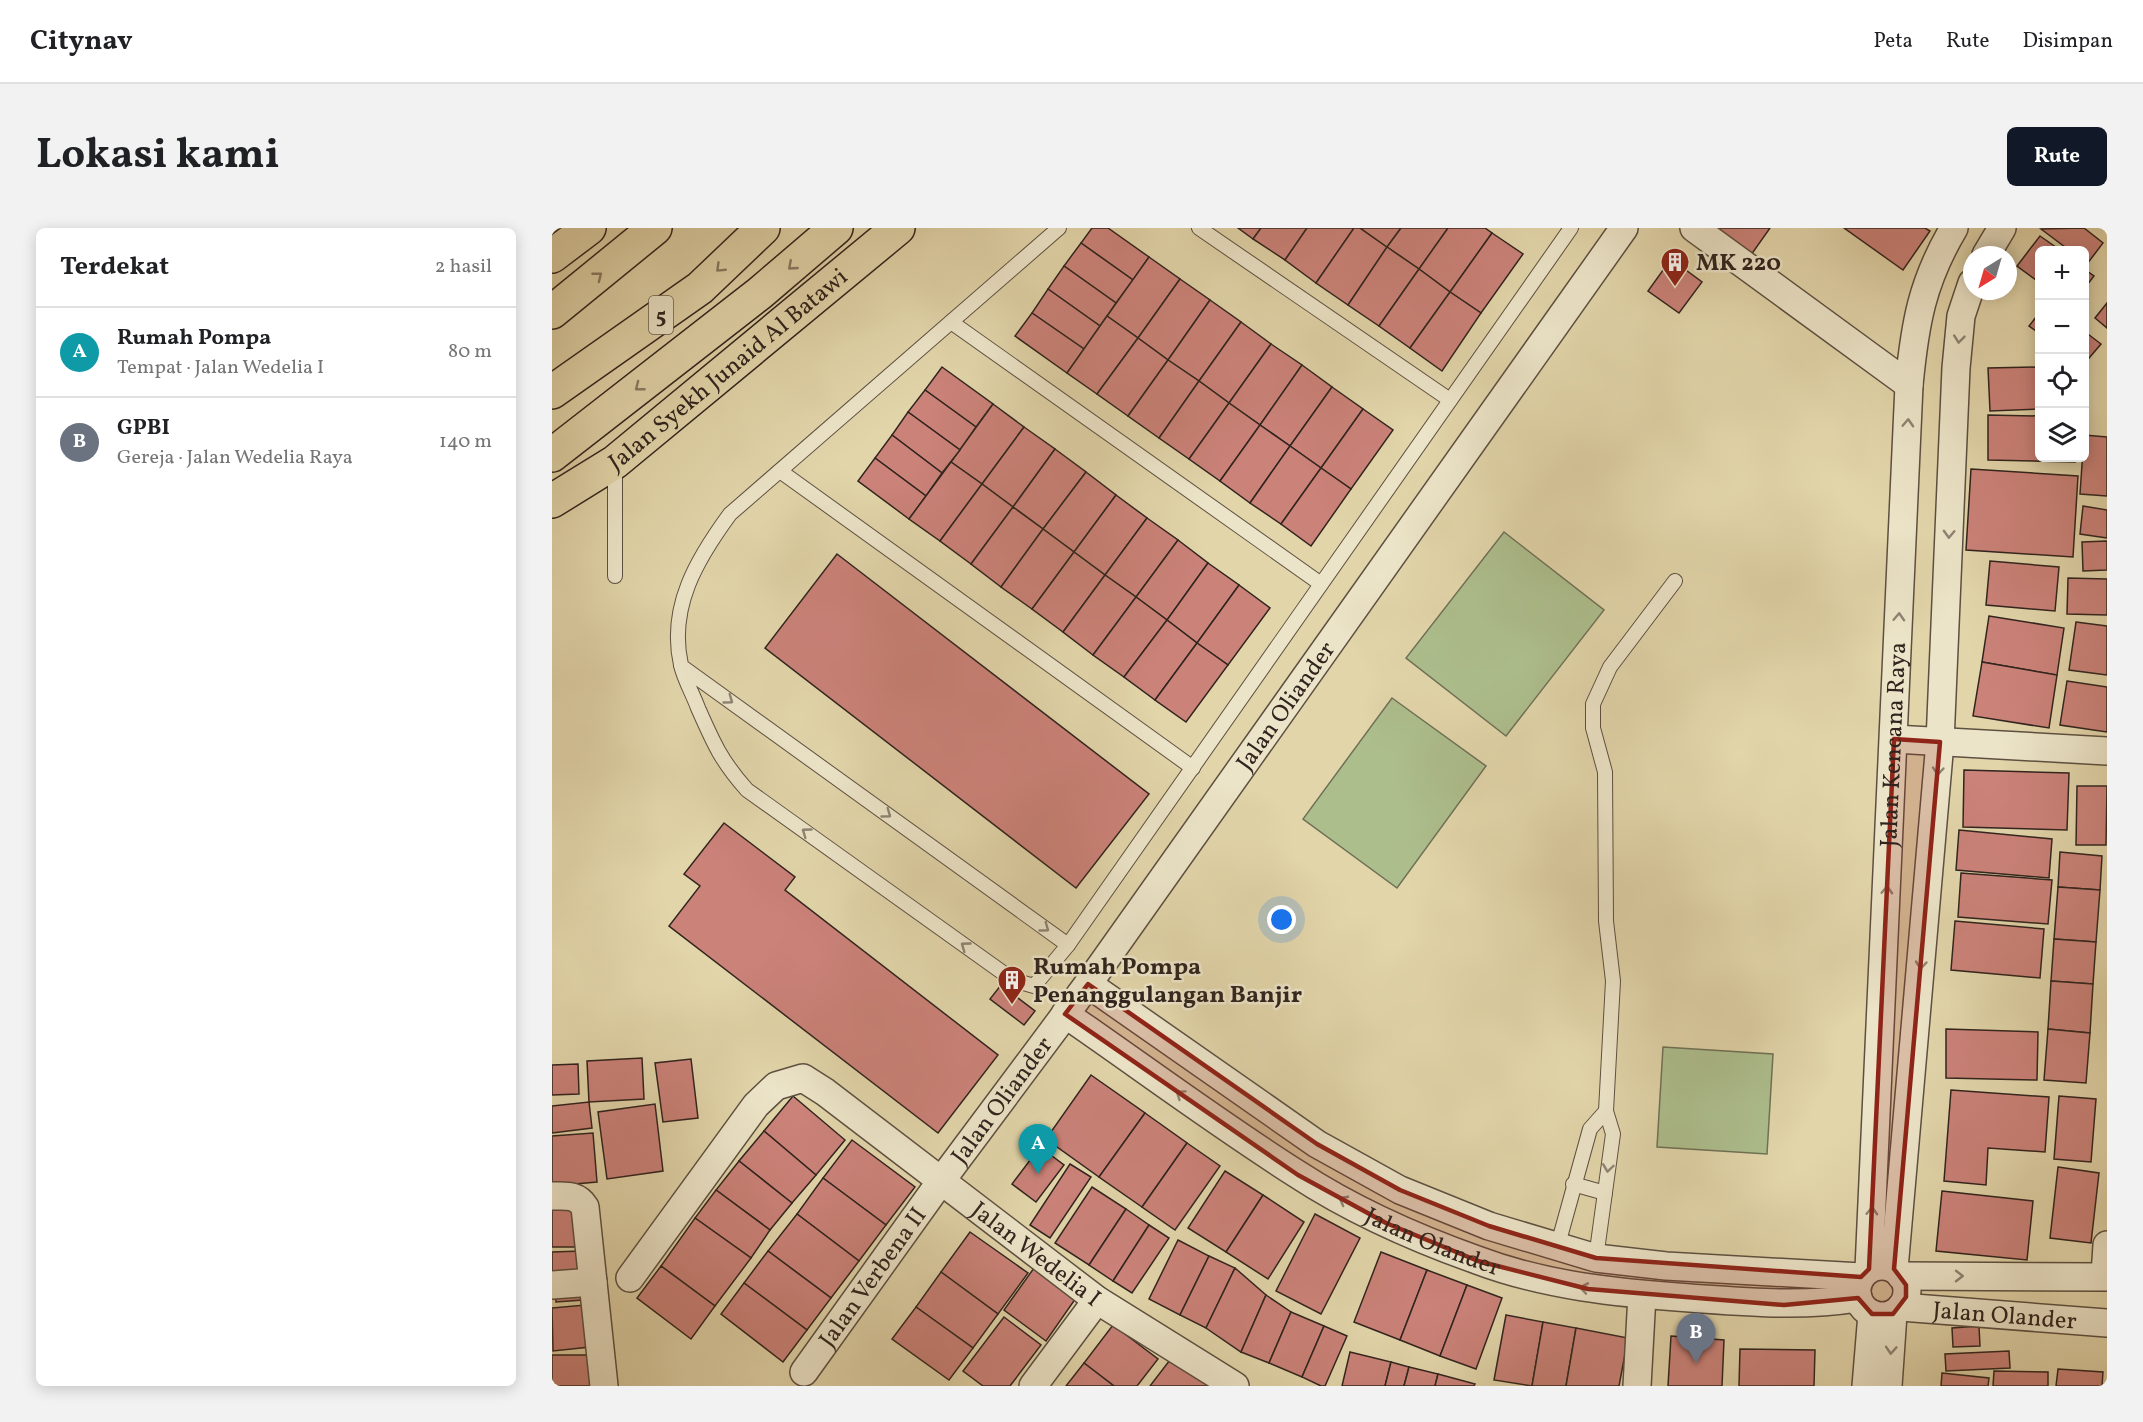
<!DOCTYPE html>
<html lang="id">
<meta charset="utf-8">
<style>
body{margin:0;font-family:Vollkorn,serif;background:#f2f2f2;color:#202124}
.controls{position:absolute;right:18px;top:18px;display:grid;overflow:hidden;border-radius:9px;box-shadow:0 3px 15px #0003}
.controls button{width:54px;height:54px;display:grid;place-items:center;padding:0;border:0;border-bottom:2px solid #e0e0e0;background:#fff;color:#202124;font:30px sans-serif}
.compass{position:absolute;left:1411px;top:18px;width:54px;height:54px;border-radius:50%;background:#fff;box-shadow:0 3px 15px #0003;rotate:217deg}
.you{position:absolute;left:730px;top:692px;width:21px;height:21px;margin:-15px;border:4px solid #fff;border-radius:50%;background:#1a73e8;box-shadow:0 0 0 9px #1a73e833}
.badge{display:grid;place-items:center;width:39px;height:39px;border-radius:50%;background:#111827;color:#fff;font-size:20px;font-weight:700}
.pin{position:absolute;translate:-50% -50px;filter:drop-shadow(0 2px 3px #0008)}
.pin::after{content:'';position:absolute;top:32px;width:21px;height:18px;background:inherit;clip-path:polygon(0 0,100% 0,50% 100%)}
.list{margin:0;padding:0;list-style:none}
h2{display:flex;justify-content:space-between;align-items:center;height:78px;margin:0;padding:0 24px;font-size:26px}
h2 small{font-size:20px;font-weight:400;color:#757577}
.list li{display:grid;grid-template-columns:39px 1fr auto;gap:18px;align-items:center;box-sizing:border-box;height:90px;padding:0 24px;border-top:2px solid #e0e0e0}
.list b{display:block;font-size:22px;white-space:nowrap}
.list p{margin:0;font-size:20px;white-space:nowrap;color:#757577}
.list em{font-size:20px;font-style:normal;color:#757577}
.icon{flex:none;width:33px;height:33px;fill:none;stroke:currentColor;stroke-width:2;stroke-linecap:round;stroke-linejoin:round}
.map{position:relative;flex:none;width:1555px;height:1158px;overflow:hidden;border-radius:9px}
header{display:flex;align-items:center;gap:36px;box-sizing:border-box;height:84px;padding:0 30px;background:#fff;border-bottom:2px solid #e0e0e0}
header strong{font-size:28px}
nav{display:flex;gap:33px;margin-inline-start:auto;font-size:21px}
.intro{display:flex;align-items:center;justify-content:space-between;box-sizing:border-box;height:144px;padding:0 36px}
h1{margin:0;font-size:42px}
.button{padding:15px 27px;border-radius:9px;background:#111827;color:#fff;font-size:21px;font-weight:700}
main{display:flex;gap:36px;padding:0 36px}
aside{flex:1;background:#fff;border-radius:9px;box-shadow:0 3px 15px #0003}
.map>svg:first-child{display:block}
.green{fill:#adbe8d;stroke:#6f7156;stroke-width:1.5}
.building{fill:#cb8279;stroke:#31241e;stroke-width:1.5}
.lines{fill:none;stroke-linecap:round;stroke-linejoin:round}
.lane-casing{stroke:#5d5041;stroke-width:16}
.street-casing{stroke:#5d5041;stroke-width:30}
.primary-casing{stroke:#31241e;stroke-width:36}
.highway-casing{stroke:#31241e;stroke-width:36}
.lane{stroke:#ece4c8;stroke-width:14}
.street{stroke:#ece4c8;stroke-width:27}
.primary{stroke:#e2d5aa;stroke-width:33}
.highway{stroke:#e2d5aa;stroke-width:33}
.oneway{stroke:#8a7c64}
.oneway2{stroke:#8e8473}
.marked{fill:#8f2418;fill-opacity:0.2;stroke:#8f2418;stroke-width:4.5;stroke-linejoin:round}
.labels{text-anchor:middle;stroke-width:5;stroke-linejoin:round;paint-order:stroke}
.shield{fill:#ece4c8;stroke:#695e51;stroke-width:1.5}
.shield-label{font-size:22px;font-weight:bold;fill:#31241e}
.poi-label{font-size:24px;font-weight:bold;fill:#31241e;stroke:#ece4c8;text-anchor:start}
.street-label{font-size:24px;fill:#31241e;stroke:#ece4c8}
</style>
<header>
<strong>Citynav</strong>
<nav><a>Peta</a><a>Rute</a><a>Disimpan</a></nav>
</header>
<div class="intro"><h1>Lokasi kami</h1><a class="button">Rute</a></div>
<main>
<aside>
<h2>Terdekat<small>2 hasil</small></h2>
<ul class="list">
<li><span class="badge" style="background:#0f9aa8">A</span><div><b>Rumah Pompa</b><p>Tempat · Jalan Wedelia I</p></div><em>80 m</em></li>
<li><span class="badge" style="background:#6b7280">B</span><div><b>GPBI</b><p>Gereja · Jalan Wedelia Raya</p></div><em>140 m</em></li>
</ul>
</aside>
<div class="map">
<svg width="1555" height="1158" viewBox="0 0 1555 1158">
<rect width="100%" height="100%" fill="#e2d5aa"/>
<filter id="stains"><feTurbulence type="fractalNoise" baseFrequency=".00333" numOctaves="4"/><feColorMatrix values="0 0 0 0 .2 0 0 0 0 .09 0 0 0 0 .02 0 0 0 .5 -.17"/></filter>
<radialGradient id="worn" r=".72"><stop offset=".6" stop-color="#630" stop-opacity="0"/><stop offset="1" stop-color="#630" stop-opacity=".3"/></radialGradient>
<g class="green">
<path d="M952,304L1052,382L954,508L854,430Z"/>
<path d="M840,470L934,538L845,660L751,591Z"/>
<path d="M1111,819L1221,826L1215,926L1105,919Z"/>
</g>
<g class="building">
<path d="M540,0H556L597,29L581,52L529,15Z"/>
<path d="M686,0H709L701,11Z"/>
<path d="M709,0H755L733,32L701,11Z"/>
<path d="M755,0H802L764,55L733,32Z"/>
<path d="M802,0H808L835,19L796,77L764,55Z"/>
<path d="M808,0H849L835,19Z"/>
<path d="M849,0H896L867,41L835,19Z"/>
<path d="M896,0H933L940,5L898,64L867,41Z"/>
<path d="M1146,0H1218L1194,34Z"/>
<path d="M1292,0H1373L1378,3L1351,42Z"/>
<path d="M1532,0L1551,15L1535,36L1532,22H1517L1489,1Z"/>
<path d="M940,5L971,26L929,85L898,64Z"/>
<path d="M1488,8L1508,22H1488V55L1465,38Z"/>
<path d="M529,15L581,52L564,75L512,38Z"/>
<path d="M835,19L867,41L827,98L796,77Z"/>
<path d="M597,29L628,51L586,110L555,88Z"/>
<path d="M1119,31L1150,54L1127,85L1096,63Z"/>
<path d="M512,38L564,75L548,98L496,61Z"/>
<path d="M867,41L898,64L858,120L827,98Z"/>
<path d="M1532,41L1542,48L1532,61Z"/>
<path d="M628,51L658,72L616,132L586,110Z"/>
<path d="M496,61L548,98L532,121L480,85Z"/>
<path d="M898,64L929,85L890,143L858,120Z"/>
<path d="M658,72L689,94L647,153L616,132Z"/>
<path d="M1555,75V100L1543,90Z"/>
<path d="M1488,84V106L1477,98Z"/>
<path d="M480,85L532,121L515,145L463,108Z"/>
<path d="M555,88L586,110L545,166L515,145Z"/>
<path d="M689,94L719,116L677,175L647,153Z"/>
<path d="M1532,103L1549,116L1532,136Z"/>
<path d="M586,110L616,132L576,188L545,166Z"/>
<path d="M719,116L750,137L708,197L677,175Z"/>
<path d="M616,132L647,153L607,210L576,188Z"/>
<path d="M750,137L780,159L738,218L708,197Z"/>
<path d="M390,139L441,176L424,199L373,162Z"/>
<path d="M1488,139V181L1438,183L1436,140Z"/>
<path d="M647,153L677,175L637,231L607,210Z"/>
<path d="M780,159L811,181L769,240L738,218Z"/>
<path d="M373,162L424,199L408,222L356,184Z"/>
<path d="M677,175L708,197L668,253L637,231Z"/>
<path d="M441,176L472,199L430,256L399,234Z"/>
<path d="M811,181L841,202L799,261L769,240Z"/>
<path d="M356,184L408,222L390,245L340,207Z"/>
<path d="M1436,187L1488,188V230H1523V234L1436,232Z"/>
<path d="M708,197L738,218L698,275L668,253Z"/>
<path d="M472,199L503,221L461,279L430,256Z"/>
<path d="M340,207L390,245L374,268L323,230Z"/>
<path d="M1532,207L1555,209V268L1528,266Z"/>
<path d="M738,218L769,240L729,296L698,275Z"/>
<path d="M503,221L534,244L491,301L461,279Z"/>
<path d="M323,230L374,268L357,291L306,253Z"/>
<path d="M399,234L430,256L388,313L357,291Z"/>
<path d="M769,240L799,261L759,318L729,296Z"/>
<path d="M1419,241L1526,248L1521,329L1414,322Z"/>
<path d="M534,244L564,267L522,324L491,301Z"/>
<path d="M430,256L461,279L419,336L388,313Z"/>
<path d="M564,267L595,290L553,347L522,324Z"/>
<path d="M1531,278L1555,282V310L1528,306Z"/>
<path d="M461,279L491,301L449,359L419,336Z"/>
<path d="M595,290L626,312L584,369L553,347Z"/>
<path d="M491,301L522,324L480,381L449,359Z"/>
<path d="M626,312L656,335L615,392L584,369Z"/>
<path d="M1555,313V342L1531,343L1530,314Z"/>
<path d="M522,324L553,347L511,404L480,381Z"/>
<path d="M285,326L597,566L524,660L213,420Z"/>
<path d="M1438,333L1507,339L1503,383L1434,377Z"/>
<path d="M656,335L687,357L645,415L615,392Z"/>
<path d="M553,347L584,369L541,427L511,404Z"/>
<path d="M1516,350L1555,351V387L1515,386Z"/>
<path d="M687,357L718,380L676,437L645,415Z"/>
<path d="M584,369L615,392L572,449L541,427Z"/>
<path d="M1437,388L1512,400L1505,447L1430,434Z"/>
<path d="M615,392L645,415L603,472L572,449Z"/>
<path d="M1524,394L1555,398V447L1517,442Z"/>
<path d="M645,415L676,437L634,494L603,472Z"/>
<path d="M1430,434L1505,447L1497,500L1421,488Z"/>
<path d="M1515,453L1555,459V504L1508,497Z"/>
<path d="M1412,542L1517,545L1515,602L1411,599Z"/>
<path d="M1525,558H1555L1554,617H1524Z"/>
<path d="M172,595L243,649L233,662L446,827L386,905L117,698L148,658L132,646Z"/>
<path d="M1407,602L1500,611L1497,650L1404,642Z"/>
<path d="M1508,624L1550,628L1548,662L1506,659Z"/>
<path d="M1409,645L1500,652L1496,696L1406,689Z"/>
<path d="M1506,659L1548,662L1544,714L1502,711Z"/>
<path d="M1403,693L1492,701L1488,750L1399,742Z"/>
<path d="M1502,711L1544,714L1541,756L1499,753Z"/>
<path d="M1499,753L1541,756L1538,805L1496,801Z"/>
<path d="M449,757L483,783L472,797L438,771Z"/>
<path d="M1394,801L1486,804L1485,852L1394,850Z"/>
<path d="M1496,801L1538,805L1534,855L1492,852Z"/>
<path d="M90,830L92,871L37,874L35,833Z"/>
<path d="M139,831L146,890L111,894L103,835Z"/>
<path d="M26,836L27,866L0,867V837Z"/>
<path d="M539,847L593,885L547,949L494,911Z"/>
<path d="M1399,862L1497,869L1493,924L1436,920L1434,957L1392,953Z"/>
<path d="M241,868L293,912L264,947L212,903Z"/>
<path d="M1507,868L1544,871L1539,934L1502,931Z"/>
<path d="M37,874L40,900L0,905V878Z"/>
<path d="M103,876L111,943L55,951L46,884Z"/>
<path d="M593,885L635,915L590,979L547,949Z"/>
<path d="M212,903L264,947L240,975L187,933Z"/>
<path d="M41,905L45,954L0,958V908Z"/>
<path d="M300,912L363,959L334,997L271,950Z"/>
<path d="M635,915L668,938L623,1002L590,979Z"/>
<path d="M488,919L512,937L484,974L460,956Z"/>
<path d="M187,933L240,975L218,1002L164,962Z"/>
<path d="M518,936L539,949L498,1010L478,997Z"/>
<path d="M1506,939L1547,945L1539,1015L1498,1010Z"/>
<path d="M673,943L711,967L674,1024L636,1000Z"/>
<path d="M271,950L334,997L307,1033L245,986Z"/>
<path d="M540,959L574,981L537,1037L503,1015Z"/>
<path d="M164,962L218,1002L199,1030L143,990Z"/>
<path d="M1390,963L1481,973L1475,1032L1384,1023Z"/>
<path d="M711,967L752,994L716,1051L674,1024Z"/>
<path d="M0,976H24L25,1019H0Z"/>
<path d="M574,981L597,997L561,1053L537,1037Z"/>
<path d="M245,986L307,1033L279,1070L216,1023Z"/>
<path d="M763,986L808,1010L769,1086L724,1063Z"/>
<path d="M143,990L199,1030L163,1078L109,1038Z"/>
<path d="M597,997L617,1010L580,1065L561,1053Z"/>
<path d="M418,1004L476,1045L446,1086L389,1044Z"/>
<path d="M626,1012L657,1028L628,1087L597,1071Z"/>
<path d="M29,1023L31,1050L0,1052V1024Z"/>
<path d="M216,1023L279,1070L255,1102L192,1055Z"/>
<path d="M829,1024L875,1042L848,1112L802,1094Z"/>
<path d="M657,1028L683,1040L654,1100L628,1087Z"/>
<path d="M109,1038L163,1078L139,1111L85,1070Z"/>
<path d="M482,1040L524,1070L494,1113L452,1082Z"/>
<path d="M683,1040L714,1067L689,1124L654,1100Z"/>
<path d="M875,1042L915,1057L888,1128L848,1112Z"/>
<path d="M389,1044L446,1086L421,1120L364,1079Z"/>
<path d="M192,1055L255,1102L231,1134L169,1086Z"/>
<path d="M915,1057L950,1070L924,1141L888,1128Z"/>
<path d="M30,1058L31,1072L4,1074L3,1059Z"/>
<path d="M714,1067L739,1084L717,1135L689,1124Z"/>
<path d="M33,1077L38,1119L1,1123L0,1080Z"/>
<path d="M364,1079L421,1120L397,1152L340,1111Z"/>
<path d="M739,1084L772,1098L750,1149L717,1135Z"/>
<path d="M954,1087L991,1094L980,1158L942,1152Z"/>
<path d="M452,1089L489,1117L458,1158H431L411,1143Z"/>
<path d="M991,1094L1024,1100L1014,1158H980Z"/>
<path d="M561,1097L606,1131L585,1158H562L532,1135Z"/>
<path d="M772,1098L795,1108L773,1158H769L750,1149Z"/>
<path d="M1427,1098L1428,1118L1401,1119L1400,1100Z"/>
<path d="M1024,1100L1076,1110L1067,1158H1014Z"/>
<path d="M1119,1108L1172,1112L1170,1158H1116Z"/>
<path d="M1188,1121L1263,1122L1262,1158H1187Z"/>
<path d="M1457,1123L1458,1140L1394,1143L1393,1126Z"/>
<path d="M798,1124L839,1134L833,1158H790Z"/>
<path d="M0,1127H39L43,1158H0Z"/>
<path d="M621,1128L661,1158H598Z"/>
<path d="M839,1134L857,1139L852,1158H833Z"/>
<path d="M532,1135L562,1158H514Z"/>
<path d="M857,1139L886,1146L883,1158H852Z"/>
<path d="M1506,1141L1551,1144L1550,1158H1504Z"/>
<path d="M1442,1143L1496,1144V1158H1441Z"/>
<path d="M1390,1145L1437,1150L1436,1158H1389Z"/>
<path d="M886,1146L923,1156L922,1158H883Z"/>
</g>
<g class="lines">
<g class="lane-casing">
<g id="lane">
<path d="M647,0L898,172"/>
<path d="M399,94L769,356"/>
<path d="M228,243L641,540"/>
<path d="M63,348V236"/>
<path d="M129,438L516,717L482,758L461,752L195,562C169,533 161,514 146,480C141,466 132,451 129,437C116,379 145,331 178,286L507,0"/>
<path d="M516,717L1019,0"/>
<path d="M1021,956L1053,965"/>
<path d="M1005,1020L1038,901L1054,883"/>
<path d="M1044,1030L1061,906L1054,883L1061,753L1054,693L1053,544L1041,500V476L1058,439L1123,353"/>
</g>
</g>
<g class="street-casing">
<g id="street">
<path d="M1142,0L1357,157"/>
<path d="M1434,27L1450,0"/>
<path d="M1342,511L1555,523"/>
<path d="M536,756L765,916L848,962L937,998L1044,1030L1114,1038L1309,1049"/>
<path id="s1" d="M513,786C590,839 666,896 745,946C800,982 863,1010 925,1032C994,1058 1066,1065 1138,1070C1195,1074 1249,1079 1306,1070"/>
<path d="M0,968C14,968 25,966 33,979L52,1158"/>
<circle cx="1330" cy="1063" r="25"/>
<path id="s2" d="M1317,1041L1357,157C1363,95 1370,54 1402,0"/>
<path d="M1342,1041L1388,514L1404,140L1409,88L1420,55"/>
<path d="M1349,1048L1555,1049"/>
<path d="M1553,1048L1555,1017"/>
<path id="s3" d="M78,1050L204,877L224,858L251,850L273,864L545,1072L683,1158"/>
<path d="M0,1057L41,1054"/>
<path id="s4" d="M1349,1079L1555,1095"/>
<path id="s5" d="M252,1144L389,953L536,756L1072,0"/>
<path d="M481,1158L545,1072"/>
<path d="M1085,1158L1090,1067"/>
<path d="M1314,1158L1320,1086"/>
<path d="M1336,1158L1341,1086"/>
</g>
</g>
<g class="primary-casing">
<g id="primary">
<path id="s6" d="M0,273L63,234L346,0"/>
</g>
</g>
<g class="highway-casing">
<g id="highway">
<path d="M0,28L37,0"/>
<path d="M0,84L103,0"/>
<path d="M0,164L148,60L211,0"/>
<path d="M0,227L208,65L284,0"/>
</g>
</g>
<use href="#lane" class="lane"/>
<use href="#street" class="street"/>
<use href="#primary" class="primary"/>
<use href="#highway" class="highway"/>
</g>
<defs><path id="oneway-chevron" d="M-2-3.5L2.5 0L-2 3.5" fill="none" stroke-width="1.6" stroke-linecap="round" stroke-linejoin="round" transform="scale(1.5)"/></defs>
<g class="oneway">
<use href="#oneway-chevron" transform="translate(240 38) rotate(139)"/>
<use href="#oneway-chevron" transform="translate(168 40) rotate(136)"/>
<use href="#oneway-chevron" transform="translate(46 48) rotate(-38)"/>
<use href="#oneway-chevron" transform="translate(87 159) rotate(142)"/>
</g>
<g class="oneway2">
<use href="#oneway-chevron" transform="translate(1407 111) rotate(96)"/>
<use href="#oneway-chevron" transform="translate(1356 195) rotate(-87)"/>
<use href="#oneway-chevron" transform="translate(1397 306) rotate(92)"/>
<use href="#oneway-chevron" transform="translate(1347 389) rotate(-87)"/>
<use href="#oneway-chevron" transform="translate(177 472) rotate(36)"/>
<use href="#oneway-chevron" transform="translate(1386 543) rotate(95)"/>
<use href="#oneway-chevron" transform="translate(335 586) rotate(36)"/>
<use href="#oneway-chevron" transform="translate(254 604) rotate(-144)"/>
<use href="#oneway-chevron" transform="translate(1335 662) rotate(-87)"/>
<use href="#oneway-chevron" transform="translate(493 700) rotate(36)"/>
<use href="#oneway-chevron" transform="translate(413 718) rotate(-144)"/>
<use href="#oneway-chevron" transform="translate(1369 737) rotate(95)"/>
<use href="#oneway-chevron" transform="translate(628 866) rotate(-145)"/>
<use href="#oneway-chevron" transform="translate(1056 940) rotate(98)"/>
<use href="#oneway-chevron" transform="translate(791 972) rotate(-152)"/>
<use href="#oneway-chevron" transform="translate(1320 983) rotate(-87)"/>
<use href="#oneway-chevron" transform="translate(1407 1048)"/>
<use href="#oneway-chevron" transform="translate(1032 1060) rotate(-170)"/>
<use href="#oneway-chevron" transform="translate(1339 1122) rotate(94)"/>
</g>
<path class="marked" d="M1342,511L1388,514L1342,1041L1354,1057V1069L1341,1086H1320L1306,1070L1232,1077L1036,1061L926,1033L834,995L746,947L513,786L536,756L765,916L848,962L937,998L1044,1030L1309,1049L1317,1041Z"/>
<defs>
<g id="building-pin" transform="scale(1.5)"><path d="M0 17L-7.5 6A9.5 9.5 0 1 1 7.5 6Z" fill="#8f2418" stroke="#ece4c8"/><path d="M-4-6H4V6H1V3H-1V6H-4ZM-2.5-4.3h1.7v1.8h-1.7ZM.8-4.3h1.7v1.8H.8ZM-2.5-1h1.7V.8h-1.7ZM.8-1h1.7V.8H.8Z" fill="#fff"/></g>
</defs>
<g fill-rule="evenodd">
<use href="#building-pin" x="1123" y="34"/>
<use href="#building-pin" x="460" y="752"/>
</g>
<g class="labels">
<rect class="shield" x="97" y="68" width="24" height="38" rx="4.5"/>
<g class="shield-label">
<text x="109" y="95">5</text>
</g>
<g class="poi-label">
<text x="1144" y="42">MK 220</text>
<text x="481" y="746">Rumah Pompa<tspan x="481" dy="28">Penanggulangan Banjir</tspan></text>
</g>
<g class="street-label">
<text dy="8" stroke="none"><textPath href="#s6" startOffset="220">Jalan Syekh Junaid Al Batawi</textPath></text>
<text dy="8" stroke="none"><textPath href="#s5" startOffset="822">Jalan Oliander</textPath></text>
<text dy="8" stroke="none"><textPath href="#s2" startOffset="525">Jalan Kencana Raya</textPath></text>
<text dy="8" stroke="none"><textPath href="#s5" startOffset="336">Jalan Oliander</textPath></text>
<text dy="8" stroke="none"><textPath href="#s1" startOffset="434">Jalan Olander</textPath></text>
<text dy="8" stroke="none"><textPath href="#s3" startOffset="562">Jalan Wedelia I</textPath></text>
<text dy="8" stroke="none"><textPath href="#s5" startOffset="117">Jalan Verbena II</textPath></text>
<text dy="8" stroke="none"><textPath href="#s4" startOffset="104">Jalan Olander</textPath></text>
</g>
</g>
<rect width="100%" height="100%" filter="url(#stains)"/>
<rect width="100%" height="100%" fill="url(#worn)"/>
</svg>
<div class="controls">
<button>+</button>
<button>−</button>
<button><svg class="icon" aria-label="locate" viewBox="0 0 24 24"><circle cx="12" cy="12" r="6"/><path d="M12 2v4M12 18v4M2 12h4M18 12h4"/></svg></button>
<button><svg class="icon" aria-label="layers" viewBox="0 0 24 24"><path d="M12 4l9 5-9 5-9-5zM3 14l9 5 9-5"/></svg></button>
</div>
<svg class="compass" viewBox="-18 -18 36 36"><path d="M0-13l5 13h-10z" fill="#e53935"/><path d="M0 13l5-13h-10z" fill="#757577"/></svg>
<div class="you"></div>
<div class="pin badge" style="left:486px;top:946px;background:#0f9aa8">A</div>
<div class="pin badge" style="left:1144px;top:1135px;background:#6b7280">B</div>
</div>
</main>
